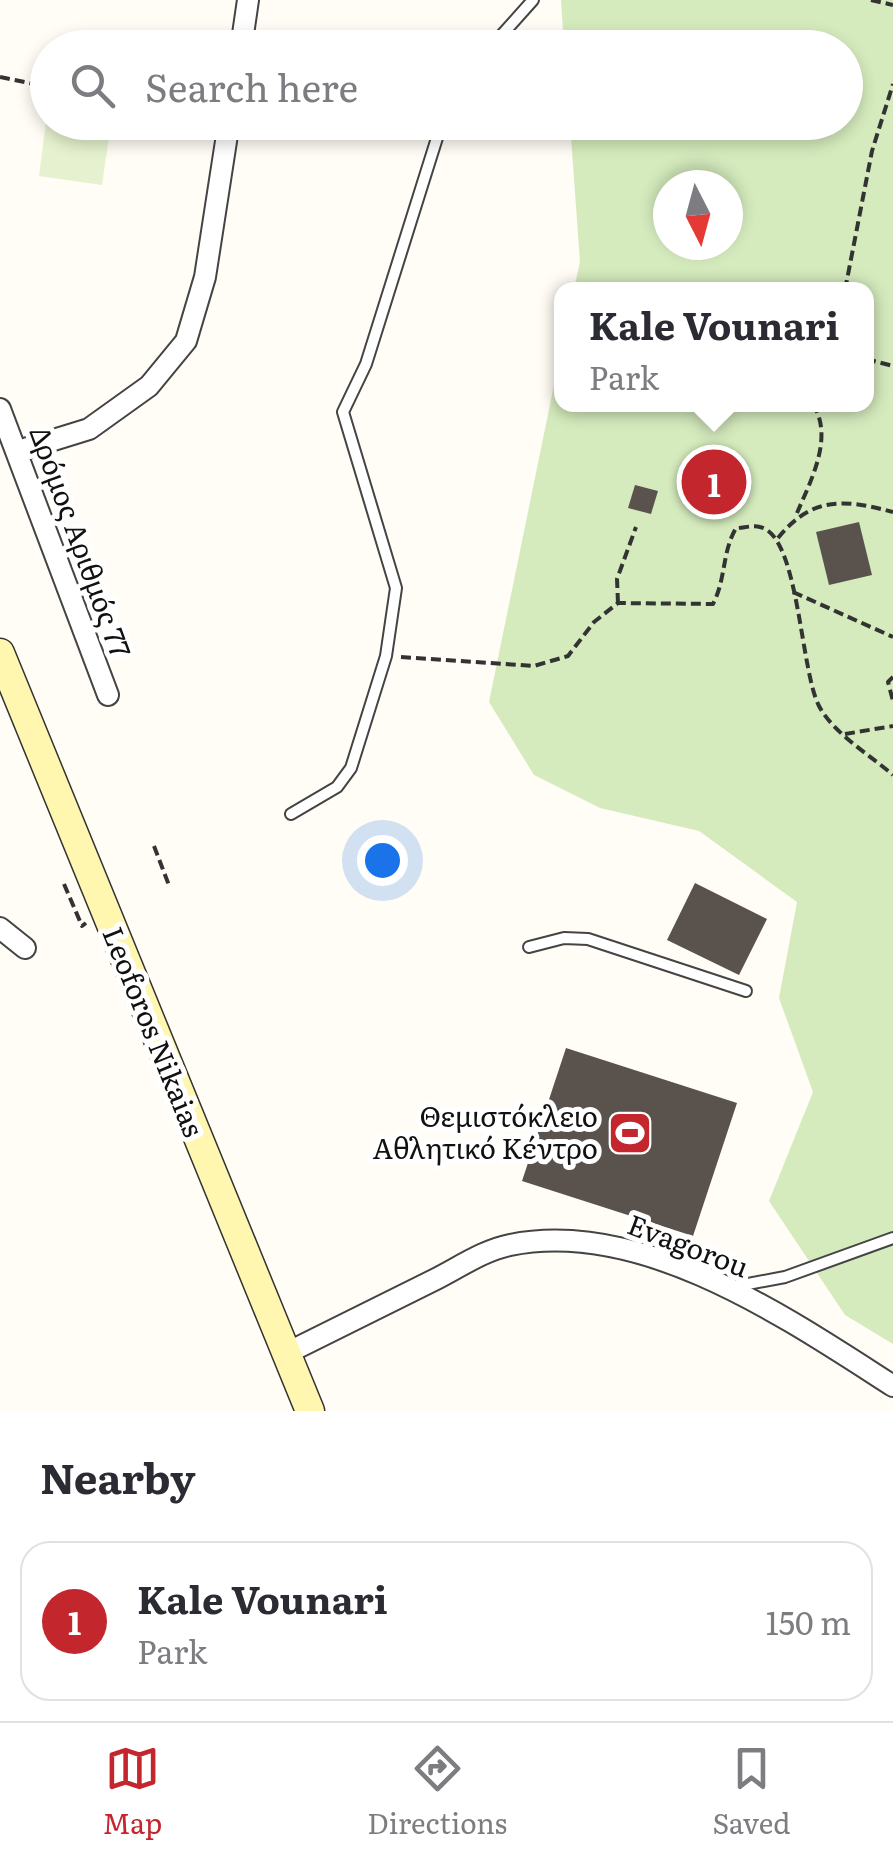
<!DOCTYPE html>
<meta charset="utf-8">
<style>
body{margin:0;font-family:Literata,serif;background:#f2f2f3;color:#2b2b33}
.compass{position:absolute;left:653px;top:170px;width:90px;height:90px;border-radius:50%;background:#fff;box-shadow:0 5px 15px #0003;rotate:174deg}
.you{position:absolute;left:382px;top:860px;width:35px;height:35px;margin:-25px;border:8px solid #fff;border-radius:50%;background:#1a73e8;box-shadow:0 0 0 15px #1a73e833}
.badge{display:grid;place-items:center;width:65px;height:65px;border-radius:50%;background:#c4262e;color:#fff;font-size:32px;font-weight:700}
.pin{position:absolute;translate:-50% -50%;border:5px solid #fff;box-shadow:0 2px 10px #0006}
.popup{position:absolute;left:554px;top:282px;width:320px;height:130px;box-sizing:border-box;display:grid;place-content:center;border-radius:20px;background:#fff;filter:drop-shadow(0 2px 8px #0005);font-size:32px;white-space:nowrap;color:#7c7c81}
.popup b{font-size:38px;color:#2b2b33}
.popup::after{content:'';position:absolute;left:50%;top:100%;margin-left:-20px;border:20px solid transparent;border-top-color:#fff}
.list{margin:0;padding:0;list-style:none}
h2{display:flex;justify-content:space-between;align-items:center;height:130px;margin:0;padding:0 40px;font-size:42px}
h2 small{font-size:32px;font-weight:400;color:#7c7c81}
.list li{display:grid;grid-template-columns:65px 1fr auto;gap:30px;align-items:center;box-sizing:border-box;height:160px;margin:0 20px 20px;padding:0 20px;border:2px solid #e1e1e2;border-radius:30px}
.list b{display:block;font-size:38px;white-space:nowrap}
.list p{margin:0;font-size:32px;white-space:nowrap;color:#7c7c81}
.list em{font-size:32px;font-style:normal;color:#7c7c81}
.icon{flex:none;width:55px;height:55px;fill:none;stroke:currentColor;stroke-width:2;stroke-linecap:round;stroke-linejoin:round}
.map{position:relative;flex:none;width:893px;height:1411px;overflow:hidden}
.search{position:absolute;background:#fff;box-shadow:0 5px 15px #0003;left:30px;right:30px;top:30px;height:110px;display:flex;align-items:center;gap:25px;box-sizing:border-box;padding:0 35px;border-radius:55px;color:#7c7c81;font-size:38px}
.sheet{height:310px;background:#fff}
nav{display:flex;justify-content:space-around;align-items:center;box-sizing:border-box;height:140px;border-top:2px solid #e1e1e2;background:#fff;font-size:28px;color:#7c7c81}
nav a{display:grid;justify-items:center;gap:5px}
nav .on{color:#c4262e}
.map>svg:first-child{display:block}
.green{fill:#d5ebbd;fill-rule:evenodd}
.pitch{fill:#e6f2cf}
.building{fill:#5a524d}
.lines{fill:none;stroke-linecap:round;stroke-linejoin:round}
.lane-casing{stroke:#444;stroke-width:14}
.street-casing{stroke:#444;stroke-width:24}
.secondary-casing{stroke:#333;stroke-width:31}
.path{stroke:#333;stroke-width:4;stroke-dasharray:10 5;stroke-linecap:butt}
.lane{stroke:#fff;stroke-width:10}
.street{stroke:#fff;stroke-width:20}
.secondary{stroke:#fff6b0;stroke-width:28}
.labels{text-anchor:middle;stroke-width:10;stroke-linejoin:round;paint-order:stroke}
.street-label{font-size:28px;fill:#111;stroke:#fff}
.poi-label{font-size:28px;fill:#111;stroke:#fff;text-anchor:end}
</style>
<div class="map">
<svg width="893" height="1411" viewBox="0 0 893 1411">
<rect width="100%" height="100%" fill="#fffdf5"/>
<path class="green" d="M561,0H893V1344L845,1315L769,1201L813,1092L779,998L797,902L699,831L600,808L534,775L489,702L561,351L562,404H866V290L574,289L580,262L570,123L846,122V48L564,47ZM668,185H728V245H668Z"/>
<path class="pitch" d="M47,113L48,122L111,123L102,185L39,176Z"/>
<g class="building">
<path d="M635,485L658,491L651,514L628,508Z"/>
<path d="M859,522L872,575L829,585L816,532Z"/>
<path d="M695,883L767,919L739,975L667,940Z"/>
<path d="M566,1048L737,1103L693,1236L522,1181Z"/>
</g>
<g class="lines">
<g class="lane-casing">
<g id="lane">
<path d="M490,48L533,0"/>
<path d="M291,814L337,787L351,768L386,656L396,588L343,412L366,364L442,122"/>
<path d="M529,947L564,938L588,939L746,991"/>
<path d="M732,1287L785,1277L893,1238"/>
</g>
</g>
<g class="street-casing">
<g id="street">
<path d="M241,48L248,0"/>
<path d="M0,409L108,695"/>
<path d="M18,451L89,429L149,386L186,341L205,277L229,122"/>
<path d="M0,928L25,948"/>
<path d="M285,1354C334,1330 384,1305 434,1280C458,1268 484,1250 510,1245C642,1218 787,1318 893,1386"/>
</g>
</g>
<g class="secondary-casing">
<path id="secondary" d="M0,653L310,1411"/>
</g>
<g class="path">
<path d="M871,0L893,5"/>
<path d="M0,77L39,85L48,48"/>
<path d="M845,290L872,151L893,84"/>
<path d="M866,359L893,366"/>
<path d="M797,513C811,480 834,438 813,404"/>
<path d="M778,538C812,496 844,499 893,512"/>
<path d="M793,592L893,637"/>
<path d="M618,603L617,579L636,527"/>
<path d="M401,657L534,666L568,656L594,622L618,603L713,604C726,579 722,552 736,528C743,528 753,525 760,527C799,535 800,669 819,706C833,733 870,755 893,775"/>
<path d="M893,677L888,682L893,701"/>
<path d="M845,734L893,726"/>
<path d="M154,846L170,888"/>
<path d="M64,884L82,926L86,923"/>
</g>
<use href="#lane" class="lane"/>
<use href="#street" class="street"/>
<use href="#secondary" class="secondary"/>
</g>
<defs>
<g id="stadium-square" transform="scale(2.25)"><rect x="-9" y="-9" width="18" height="18" rx="4" fill="#c4262e" stroke="#fff"/><path d="M0-5a6.5 5 0 1 0 0 10a6.5 5 0 1 0 0-10ZM-3.5-1.8h7v3.6h-7Z" fill="#fff"/></g>
</defs>
<g fill-rule="evenodd">
<use href="#stadium-square" x="630" y="1133"/>
</g>
<g class="labels">
<g class="street-label">
<text transform="translate(80 542) rotate(70)" y="10">Δρόμος Αριθμός 77</text>
<text transform="translate(153 1032) rotate(68)" y="10">Leoforos Nikaias</text>
<text transform="translate(688 1246) rotate(21)" y="10">Evagorou</text>
</g>
<g class="poi-label">
<text x="598" y="1127">Θεμιστόκλειο<tspan x="598" dy="32">Αθλητικό Κέντρο</tspan></text>
</g>
</g>
</svg>
<svg class="compass" viewBox="-18 -18 36 36"><path d="M0-13l5 13h-10z" fill="#e53935"/><path d="M0 13l5-13h-10z" fill="#7c7c81"/></svg>
<div class="you"></div>
<div class="pin badge" style="left:714px;top:482px">1</div>
<div class="popup"><b>Kale Vounari</b>Park</div>
<div class="search"><svg class="icon" aria-label="search" viewBox="0 0 24 24"><circle cx="10" cy="10" r="6"/><path d="M15 15l6 6"/></svg>Search here</div>
</div>
<section class="sheet">
<h2>Nearby<small></small></h2>
<ul class="list">
<li><span class="badge">1</span><div><b>Kale Vounari</b><p>Park</p></div><em>150 m</em></li>
</ul>
</section>
<nav>
<a class="on"><svg class="icon" aria-label="map" viewBox="0 0 24 24"><path d="M3 6l6-2 6 2 6-2v14l-6 2-6-2-6 2zM9 4v14M15 6v14"/></svg>Map</a>
<a><svg class="icon" aria-label="directions" viewBox="0 0 24 24"><path d="M12 3l9 9-9 9-9-9zM9 14v-3h6M13 9l2 2-2 2"/></svg>Directions</a>
<a><svg class="icon" aria-label="saved" viewBox="0 0 24 24"><path d="M7 4h10v16l-5-4-5 4z"/></svg>Saved</a>
</nav>
